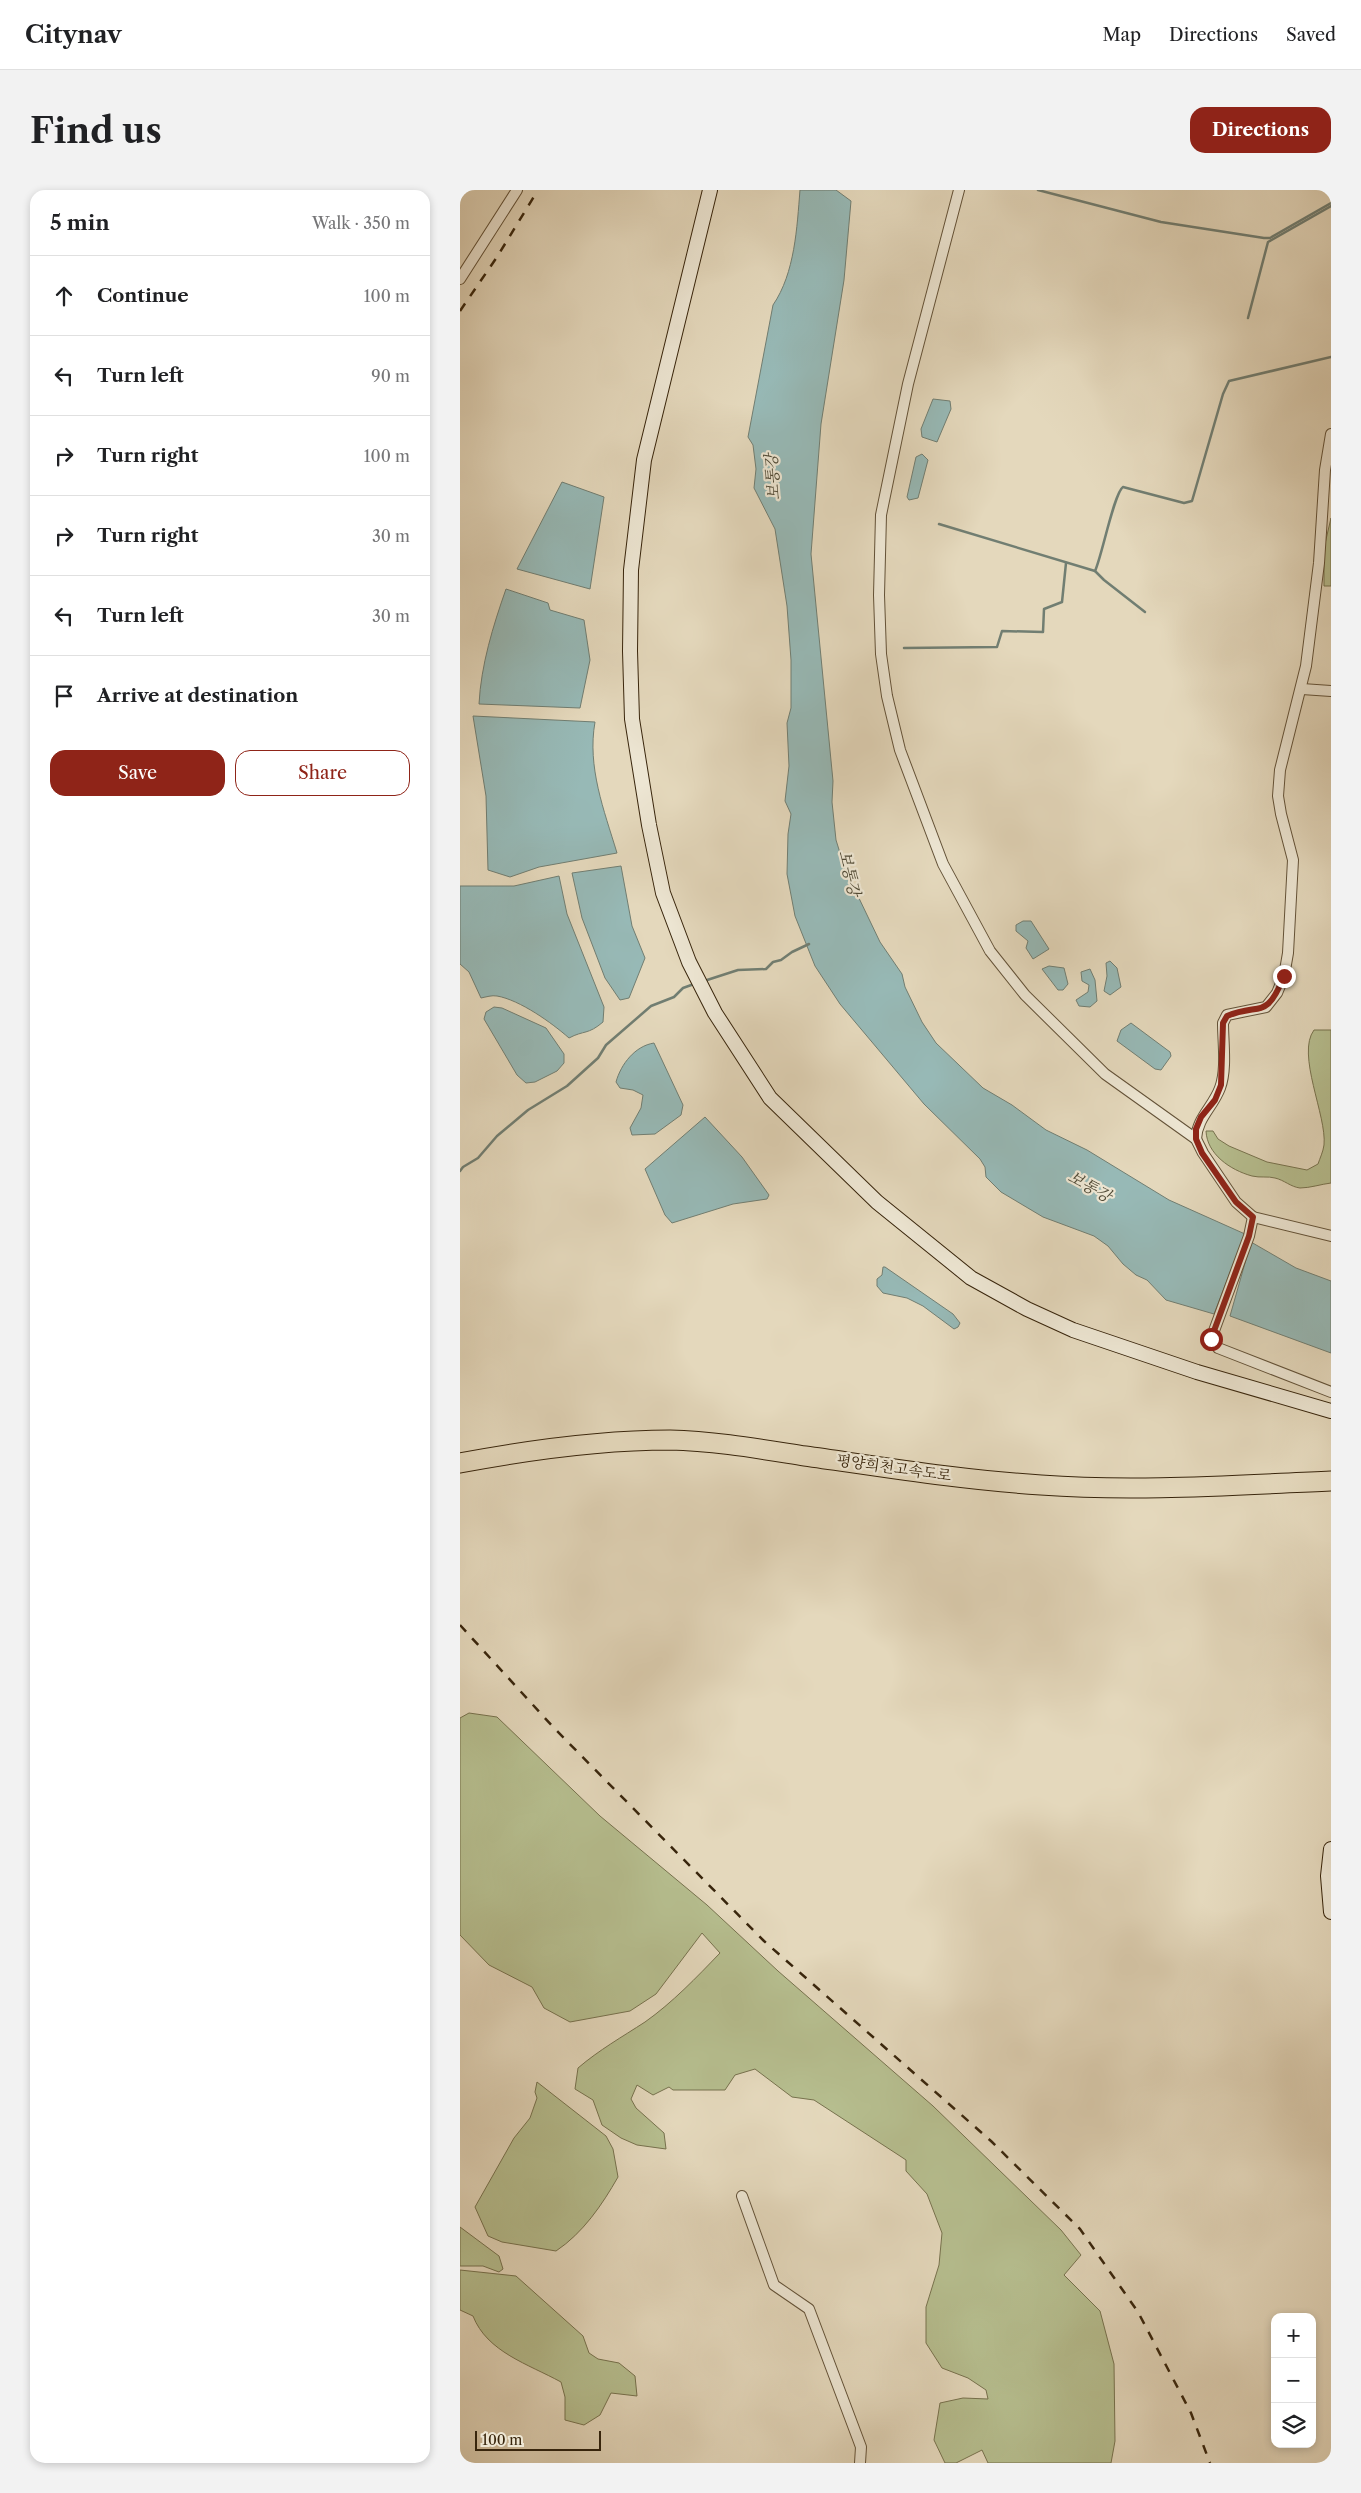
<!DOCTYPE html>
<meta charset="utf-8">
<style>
body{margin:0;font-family:"Libre Caslon Text","Noto Serif KR",serif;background:#f2f2f2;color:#202124}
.controls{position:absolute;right:15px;bottom:15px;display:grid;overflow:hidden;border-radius:10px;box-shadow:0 2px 8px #0003}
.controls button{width:45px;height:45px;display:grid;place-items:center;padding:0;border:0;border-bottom:1px solid #e0e0e0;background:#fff;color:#202124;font:25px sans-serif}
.scale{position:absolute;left:15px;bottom:12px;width:126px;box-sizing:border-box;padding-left:5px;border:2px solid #38250c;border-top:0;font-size:14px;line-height:18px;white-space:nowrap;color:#38250c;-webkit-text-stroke:4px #ede6d3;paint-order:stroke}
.stop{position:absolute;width:15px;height:15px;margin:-11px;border:4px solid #8f2418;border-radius:50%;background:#fff}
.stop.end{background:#8f2418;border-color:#fff;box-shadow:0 1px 5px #0008}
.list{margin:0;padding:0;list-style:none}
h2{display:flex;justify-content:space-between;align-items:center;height:65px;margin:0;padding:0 20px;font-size:21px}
h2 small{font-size:16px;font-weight:400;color:#757577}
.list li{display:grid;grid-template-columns:32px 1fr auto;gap:15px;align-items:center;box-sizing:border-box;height:80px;padding:0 20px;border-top:1px solid #e0e0e0}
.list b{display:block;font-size:19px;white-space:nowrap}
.list em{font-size:16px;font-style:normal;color:#757577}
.actions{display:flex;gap:10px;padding:15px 20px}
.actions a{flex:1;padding:11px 0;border:1px solid #8f2418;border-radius:15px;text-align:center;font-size:18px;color:#8f2418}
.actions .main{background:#8f2418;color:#fff}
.icon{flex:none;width:28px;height:28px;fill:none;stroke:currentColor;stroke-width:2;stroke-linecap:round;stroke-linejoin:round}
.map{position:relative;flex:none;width:871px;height:2273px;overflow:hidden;border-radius:15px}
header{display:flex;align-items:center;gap:30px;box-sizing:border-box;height:70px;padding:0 25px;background:#fff;border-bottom:1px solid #e0e0e0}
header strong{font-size:24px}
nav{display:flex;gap:28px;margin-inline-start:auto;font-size:18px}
.intro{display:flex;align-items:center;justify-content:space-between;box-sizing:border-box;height:120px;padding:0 30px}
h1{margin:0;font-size:35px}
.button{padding:12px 22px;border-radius:15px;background:#8f2418;color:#fff;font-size:18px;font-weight:700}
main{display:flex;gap:30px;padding:0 30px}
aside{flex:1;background:#fff;border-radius:15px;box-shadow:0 2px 8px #0003}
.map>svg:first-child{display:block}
.green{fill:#b6be8f;stroke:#77724e}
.water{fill:#97b9b6;stroke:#717e72}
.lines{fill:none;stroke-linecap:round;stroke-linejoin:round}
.stream{stroke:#717e72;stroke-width:2.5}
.minor-casing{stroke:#635238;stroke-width:12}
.secondary-casing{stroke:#38250c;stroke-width:16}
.motorway-casing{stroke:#38250c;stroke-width:21}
.minor{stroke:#ede6d3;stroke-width:10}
.secondary{stroke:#ede6d3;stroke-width:14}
.motorway{stroke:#e4d8bc;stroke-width:19}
.rail{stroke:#38250c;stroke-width:2.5;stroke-dasharray:9 9;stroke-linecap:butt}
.route{stroke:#8f2418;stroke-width:6}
.labels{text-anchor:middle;stroke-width:4.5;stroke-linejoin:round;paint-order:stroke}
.street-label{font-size:15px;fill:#38250c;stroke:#ede6d3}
.water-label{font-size:16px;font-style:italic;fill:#504a36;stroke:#ede6d3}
</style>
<header>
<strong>Citynav</strong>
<nav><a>Map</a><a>Directions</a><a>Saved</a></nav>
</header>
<div class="intro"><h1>Find us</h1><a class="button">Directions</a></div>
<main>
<aside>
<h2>5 min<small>Walk · 350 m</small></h2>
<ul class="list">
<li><svg class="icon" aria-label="ahead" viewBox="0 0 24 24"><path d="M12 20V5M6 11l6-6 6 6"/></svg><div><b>Continue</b></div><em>100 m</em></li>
<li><svg class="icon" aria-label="left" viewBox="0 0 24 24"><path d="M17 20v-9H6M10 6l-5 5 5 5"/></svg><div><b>Turn left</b></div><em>90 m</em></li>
<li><svg class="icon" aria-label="right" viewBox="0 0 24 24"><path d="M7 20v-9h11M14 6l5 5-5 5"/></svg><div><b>Turn right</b></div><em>100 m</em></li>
<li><svg class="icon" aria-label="right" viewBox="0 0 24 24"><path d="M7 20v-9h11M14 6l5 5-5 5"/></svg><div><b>Turn right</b></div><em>30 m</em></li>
<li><svg class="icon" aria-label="left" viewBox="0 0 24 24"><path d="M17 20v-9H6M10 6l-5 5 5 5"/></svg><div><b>Turn left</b></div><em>30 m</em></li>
<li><svg class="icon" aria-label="arrive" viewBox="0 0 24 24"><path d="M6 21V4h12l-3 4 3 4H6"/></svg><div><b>Arrive at destination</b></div></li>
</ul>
<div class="actions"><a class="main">Save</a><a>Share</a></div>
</aside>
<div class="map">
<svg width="871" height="2273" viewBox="0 0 871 2273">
<rect width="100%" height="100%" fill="#e4d8bc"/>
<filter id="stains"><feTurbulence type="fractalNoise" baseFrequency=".004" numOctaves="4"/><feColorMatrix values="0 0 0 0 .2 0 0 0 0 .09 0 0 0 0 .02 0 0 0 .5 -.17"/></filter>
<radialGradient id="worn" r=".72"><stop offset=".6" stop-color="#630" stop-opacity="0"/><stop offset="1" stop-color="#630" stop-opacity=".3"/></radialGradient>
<g class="green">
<path d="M871,328V396H864V358Z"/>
<path d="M854,840H871V993C862,994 850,998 840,998C831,997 824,990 815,988C808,986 800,988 792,986C770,980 747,964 746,941H753L758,949L769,956L807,972L847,980L858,974C860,968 863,962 864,955C867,926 836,864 854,840Z"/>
<path d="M9,1523L37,1527L140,1626L247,1715L318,1781L473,1916L601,2040L621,2065L604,2085L640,2121L654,2174L655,2251L651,2273H528L522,2260L496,2273H485L474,2250L480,2213L503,2208L528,2209L526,2200L508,2188L482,2178L466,2153V2117L479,2075L482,2043L467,2004L446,1981V1970L440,1966L354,1910L332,1907L295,1879L275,1885L265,1900H213L209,1897L193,1905L177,1895L171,1909L176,1918L204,1943L206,1959L177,1955L161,1948L142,1935L133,1910L115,1899L118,1878C139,1860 162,1847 185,1832C212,1813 237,1787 260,1763L242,1743L196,1804L170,1821L110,1832L84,1818L72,1797L29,1775L0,1745V1528Z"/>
<path d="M77,1892L146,1946L153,1959L158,1987C142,2015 123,2043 96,2061L42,2052L28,2046L15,2017L54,1948L70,1928L77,1908L75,1902Z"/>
<path d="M0,2037L39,2066L43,2079L39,2082L23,2076H0Z"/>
<path d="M0,2080L56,2086L123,2146L129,2163L138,2169L159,2173L175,2186L177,2206L151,2203L140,2225L124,2235L105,2230V2207L101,2192C68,2174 27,2162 13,2126L0,2120Z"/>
</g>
<g class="water">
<path d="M340,0H376L391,11L384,90L361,234L351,364L373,591L372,612L376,650L385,679L420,752L442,784L445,797L462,832L476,853L523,898L552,915L586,940L627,960L709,1010L785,1044L754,1124L706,1110L687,1090L676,1085L663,1074L648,1056L634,1046L583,1027L541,1002L526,987L525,977L520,969L464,914L380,814L355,776L335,726L327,684L328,644L331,624L325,611L329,576L327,533L331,518V470L327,416L315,339L294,298L296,279L293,255L288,247L313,115C335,83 337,37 340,0Z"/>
<path d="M473,209L490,211L491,219L477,252L462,247L461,239Z"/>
<path d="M462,264L468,270L458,308L449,310L447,307L456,267Z"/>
<path d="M102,292L144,307L130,399L57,379Z"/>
<path d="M46,399L88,413L90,420L124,430L130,470L120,518L19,514C21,475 33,436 46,399Z"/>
<path d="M13,526L135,532C127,577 144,620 157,663L79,677L50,687L28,680L26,606Z"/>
<path d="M161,676L172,736L185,768L169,808L160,810L145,788L122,728L112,683Z"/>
<path d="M99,686L107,724L144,817L143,832C128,845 124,840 109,848C92,833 60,810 37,806C32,805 26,807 21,808L9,782L0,774V696H54Z"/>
<path d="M563,731H571L589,759L573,769L566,758L568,751L556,741V735Z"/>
<path d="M650,771L657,778L661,797L650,805L644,801L647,786L646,773Z"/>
<path d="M589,776L604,778L608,794L603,800H598L582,779Z"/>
<path d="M630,779L635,790L637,811L630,817L619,816L616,810L628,802L629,795L622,791L621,782Z"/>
<path d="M34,817L42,818L86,838L104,864V873L97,881L75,892L66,893L57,885L24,829L26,822Z"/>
<path d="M671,833L710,862L711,866L701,880L695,879L657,851L661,840Z"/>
<path d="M194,853L223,915L221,925L195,944L172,945L170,938L181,918L183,905L173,900L160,898L156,892C161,874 175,856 194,853Z"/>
<path d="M245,927L282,967L309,1005L307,1009L273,1014L212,1033L205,1025L185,979Z"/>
<path d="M791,1052L836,1078L871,1091V1163L770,1126Z"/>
<path d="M423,1077H425L493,1124L500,1133L498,1137L494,1139L463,1116L447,1108L423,1103L417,1096V1089L422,1085Z"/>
</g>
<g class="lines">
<g class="stream">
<path d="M578,0L701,32L804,48H810L871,13"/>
<path d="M788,128L808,52L871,16"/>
<path d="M479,334L635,381C642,366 654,303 663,297L724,313L732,311L763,204L769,191L871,167"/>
<path d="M635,381L644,390L685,422"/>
<path d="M444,458L537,457L542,441L583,442L584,419L602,412L606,373"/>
<path d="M244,791L278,780L306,779L313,772L321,770L332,762L349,754"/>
<path d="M0,981L3,977L18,968L37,946L68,920L107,896L138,868L146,855L191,816L214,807L223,798L234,794"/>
</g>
<g class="minor-casing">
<g id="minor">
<path d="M499,0L448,194L421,325L419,405L421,464L427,506L440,560L483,674L530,761L565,805L645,884L736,949L743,963L776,1012L793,1027"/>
<path d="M0,89L57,0"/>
<path d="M842,499L871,501"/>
<path d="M736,949C737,928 753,917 760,898C767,879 763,853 763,833L767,825L806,817L817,803L824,786L828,763L833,670L821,624L818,606L820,580L846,476L859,373L865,280L871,244"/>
<path d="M871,1046L793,1027L789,1046L751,1149L758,1158L871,1202"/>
<path d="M282,2006L314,2095L349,2119L398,2249L401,2257L400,2273"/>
</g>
</g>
<g class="secondary-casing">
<g id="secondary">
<path d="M250,0L184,270L171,380L170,461L172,529L189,635L203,703L229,772L255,823L310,908L417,1012L511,1088L567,1119L613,1140L737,1182L871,1221"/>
<path d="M871,1659L868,1686L871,1722"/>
</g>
</g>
<g class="motorway-casing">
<path id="motorway" d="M0,1273C69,1260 139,1250 210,1250C255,1251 300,1259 345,1266C423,1277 502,1290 581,1295C677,1302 775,1295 871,1291"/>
</g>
<use href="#minor" class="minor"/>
<use href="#secondary" class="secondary"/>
<use href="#motorway" class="motorway"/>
<g class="rail">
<path d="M0,121L37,67L78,0"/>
<path d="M0,1435L94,1538L304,1751L531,1951L620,2039L678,2122L731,2223L750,2273"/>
</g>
</g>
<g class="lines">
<path class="route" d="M751,1149L789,1046L793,1027L776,1012L742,963L736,949V939L741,927L755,910L761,895L763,833L767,826C801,812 806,831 824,786"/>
</g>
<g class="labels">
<g class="street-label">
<text transform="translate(434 1278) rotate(8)" y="5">평양희천고속도로</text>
</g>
<g class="water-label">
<text transform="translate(312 287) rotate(-94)" y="6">보통강</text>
<text transform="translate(390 683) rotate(77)" y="6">보통강</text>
<text transform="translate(630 996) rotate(29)" y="6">보통강</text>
</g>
</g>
<rect width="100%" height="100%" filter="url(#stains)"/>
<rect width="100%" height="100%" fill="url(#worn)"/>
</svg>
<div class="controls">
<button>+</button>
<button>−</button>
<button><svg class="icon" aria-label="layers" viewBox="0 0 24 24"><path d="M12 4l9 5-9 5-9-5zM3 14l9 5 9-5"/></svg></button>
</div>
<div class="scale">100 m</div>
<div class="stop" style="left:751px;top:1149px"></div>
<div class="stop end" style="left:824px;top:786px"></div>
</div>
</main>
